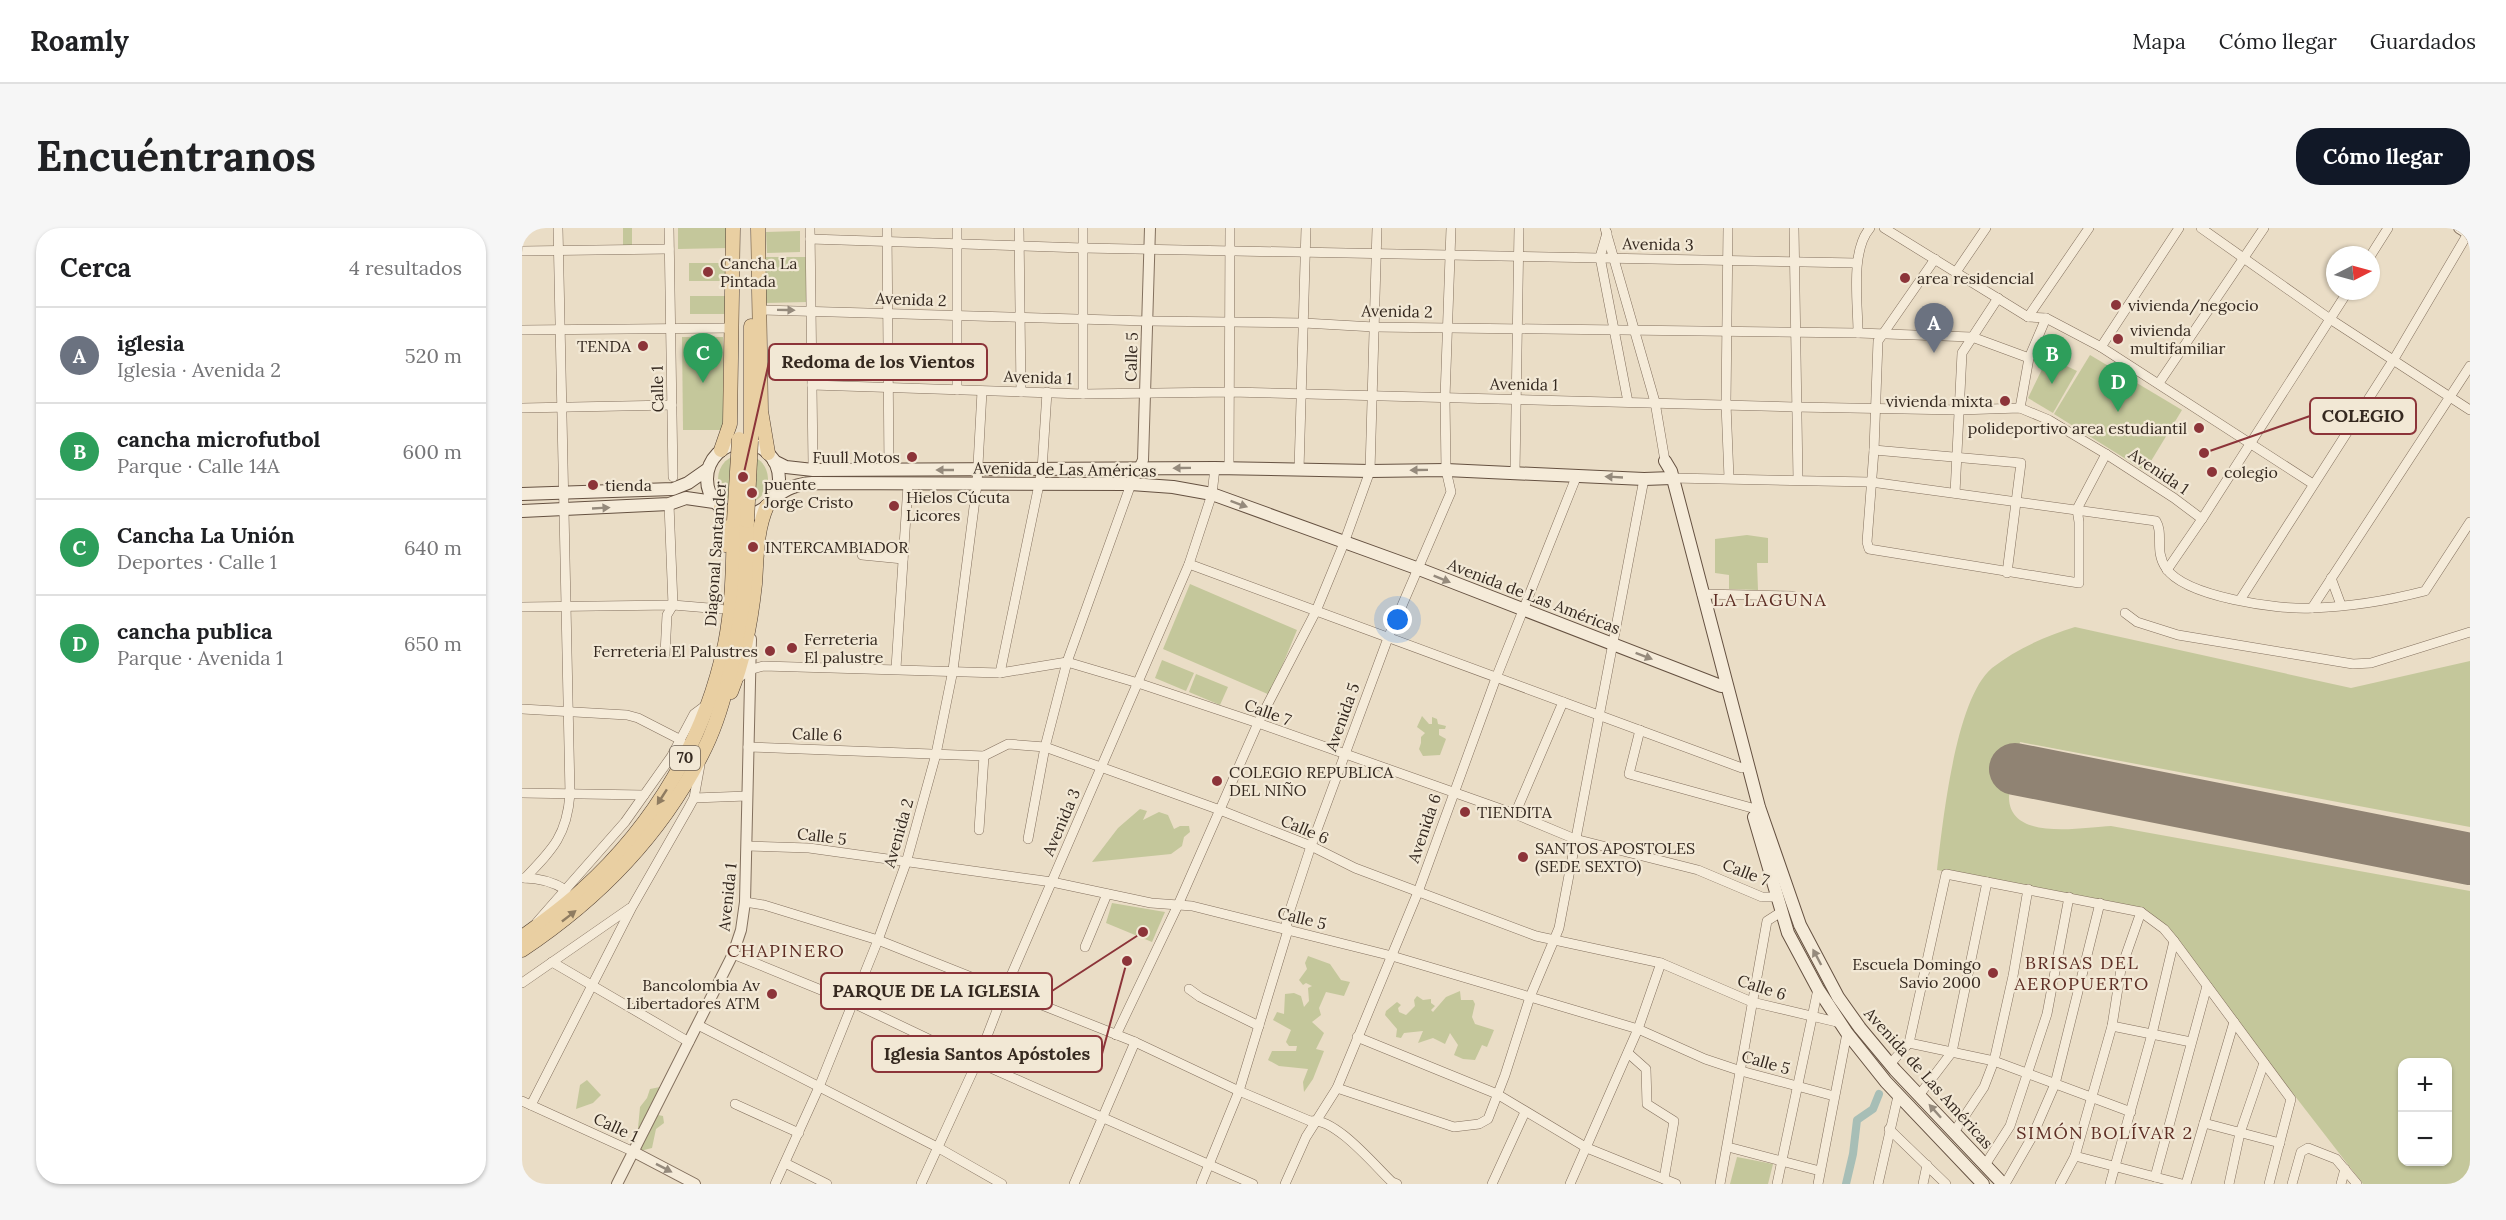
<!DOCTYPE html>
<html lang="es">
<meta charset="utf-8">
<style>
body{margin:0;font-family:Lora,serif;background:#f6f6f6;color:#202124}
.controls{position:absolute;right:18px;bottom:18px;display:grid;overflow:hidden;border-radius:12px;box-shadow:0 2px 4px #0004}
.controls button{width:54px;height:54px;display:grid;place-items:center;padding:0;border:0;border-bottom:2px solid #e0e0e0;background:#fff;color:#202124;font:30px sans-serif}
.compass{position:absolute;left:1804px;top:18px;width:54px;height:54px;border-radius:50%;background:#fff;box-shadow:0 2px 4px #0004;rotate:84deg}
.you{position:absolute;left:876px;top:392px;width:21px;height:21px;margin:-15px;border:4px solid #fff;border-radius:50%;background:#1a73e8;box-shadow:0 0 0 9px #1a73e833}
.badge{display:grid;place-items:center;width:39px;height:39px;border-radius:50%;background:#111827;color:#fff;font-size:20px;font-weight:700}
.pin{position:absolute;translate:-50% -50px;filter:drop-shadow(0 2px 3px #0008)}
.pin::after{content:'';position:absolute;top:32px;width:21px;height:18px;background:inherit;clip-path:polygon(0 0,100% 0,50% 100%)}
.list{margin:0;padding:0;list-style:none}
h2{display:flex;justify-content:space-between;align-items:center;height:78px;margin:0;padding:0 24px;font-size:26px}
h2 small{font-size:20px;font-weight:400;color:#757577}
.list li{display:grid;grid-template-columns:39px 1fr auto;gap:18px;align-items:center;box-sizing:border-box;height:96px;padding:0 24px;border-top:2px solid #e0e0e0}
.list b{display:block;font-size:22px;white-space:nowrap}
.list p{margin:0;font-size:20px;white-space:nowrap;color:#757577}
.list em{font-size:20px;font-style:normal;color:#757577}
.map{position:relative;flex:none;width:1948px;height:956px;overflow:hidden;border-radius:24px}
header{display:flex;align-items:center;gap:36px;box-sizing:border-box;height:84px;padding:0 30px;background:#fff;border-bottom:2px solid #e0e0e0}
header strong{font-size:28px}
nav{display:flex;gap:33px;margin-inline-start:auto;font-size:21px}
.intro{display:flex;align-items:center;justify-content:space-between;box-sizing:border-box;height:144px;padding:0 36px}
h1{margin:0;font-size:42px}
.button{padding:15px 27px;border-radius:24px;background:#111827;color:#fff;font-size:21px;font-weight:700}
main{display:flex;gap:36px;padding:0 36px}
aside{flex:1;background:#fff;border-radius:24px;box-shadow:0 2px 4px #0004}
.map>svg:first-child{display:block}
.green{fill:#c4c79b;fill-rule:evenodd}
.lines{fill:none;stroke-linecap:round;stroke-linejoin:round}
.canal{stroke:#a7beb6;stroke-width:8}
.runway{stroke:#908373;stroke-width:52}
.minor-casing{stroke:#83705e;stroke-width:10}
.tertiary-casing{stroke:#83705e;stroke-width:12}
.secondary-casing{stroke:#655141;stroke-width:14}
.primary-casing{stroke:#513f32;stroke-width:15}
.minor{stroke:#f5ebd9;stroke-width:9}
.tertiary{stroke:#f5ebd9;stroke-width:10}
.secondary{stroke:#f5ebd9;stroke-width:12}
.primary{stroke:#e9cfa2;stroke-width:14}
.primary-bridge-casing{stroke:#513f32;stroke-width:15;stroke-linecap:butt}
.primary-bridge{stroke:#e9cfa2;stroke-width:14}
.oneway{fill:#958a7c}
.oneway2{fill:#8f7c61}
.poi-dot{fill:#8c3439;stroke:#f2e8d5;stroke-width:2}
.labels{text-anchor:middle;stroke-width:4.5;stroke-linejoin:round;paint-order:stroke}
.shield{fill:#f2e8d5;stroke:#6e6256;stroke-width:1.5}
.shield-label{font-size:15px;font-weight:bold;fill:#352920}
.street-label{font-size:16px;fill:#352920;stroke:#f2e8d5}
.poi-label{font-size:16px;fill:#352920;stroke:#f2e8d5;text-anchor:start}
.neighbourhood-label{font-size:18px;letter-spacing:1.5px;fill:#5d2d24;stroke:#f2e8d5}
.leader{fill:none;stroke:#8c3439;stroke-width:2}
.callout-dot{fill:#8c3439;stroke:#f2e8d5;stroke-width:2}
.callout{fill:#f2e8d5;stroke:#8c3439;stroke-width:2}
.callout-label{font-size:18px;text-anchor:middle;font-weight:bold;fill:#352920}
</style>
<header>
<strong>Roamly</strong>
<nav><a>Mapa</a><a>Cómo llegar</a><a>Guardados</a></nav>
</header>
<div class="intro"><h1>Encuéntranos</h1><a class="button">Cómo llegar</a></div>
<main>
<aside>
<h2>Cerca<small>4 resultados</small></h2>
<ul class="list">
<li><span class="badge" style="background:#6b7280">A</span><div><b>iglesia</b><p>Iglesia · Avenida 2</p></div><em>520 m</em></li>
<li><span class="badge" style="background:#2e9e5b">B</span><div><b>cancha microfutbol</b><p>Parque · Calle 14A</p></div><em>600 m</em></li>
<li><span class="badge" style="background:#2e9e5b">C</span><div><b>Cancha La Unión</b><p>Deportes · Calle 1</p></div><em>640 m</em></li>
<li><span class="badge" style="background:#2e9e5b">D</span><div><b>cancha publica</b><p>Parque · Avenida 1</p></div><em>650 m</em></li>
</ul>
</aside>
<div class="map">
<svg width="1948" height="956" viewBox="0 0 1948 956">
<rect width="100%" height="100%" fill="#eaddc6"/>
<g class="green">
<rect x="101" y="0" width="9" height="17"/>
<path d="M156,0H207V20L156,21Z"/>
<path d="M278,3V24L245,25L244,4Z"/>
<path d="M244,29H285V74L244,75Z"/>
<rect x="167" y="35" width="38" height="18"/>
<rect x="168" y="68" width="37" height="18"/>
<path d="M160,109H201L202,202H161Z"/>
<path d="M1568,127L1660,182L1623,243L1532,186Z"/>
<path d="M1526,129L1555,143L1531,185L1506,170Z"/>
<circle cx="221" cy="251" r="25"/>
<path d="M1225,307L1246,310V335H1235L1236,362L1207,361V347L1193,345V311Z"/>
<path d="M668,356L775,402L748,467L641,421Z"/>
<path d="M1553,399L1829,460L1948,433V599L1498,514C1495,527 1487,558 1487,570C1488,614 1562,599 1589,598L1948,663V956H1841L1677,744L1620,682L1415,642C1421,594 1433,471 1470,440C1494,421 1524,408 1553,399ZM1880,834H1926V934H1880Z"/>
<path d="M640,432L672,445L664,463L633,450Z"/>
<path d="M674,446L706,459L698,477L667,464Z"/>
<path d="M900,488L907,496H910V489L915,491L916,496L924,498L923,501H917V507L924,511L918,527L901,528L897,521L899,515V509L903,505L895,499Z"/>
<path d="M618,581L625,583L621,592L637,584L646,587L652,601L658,598H667L668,604L662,609L660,618L649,626L570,634L596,600Z"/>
<path d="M590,675L643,684L630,714L584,695Z"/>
<path d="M786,728L808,736L819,752L828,754L822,768L804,764L797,780L799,787L790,794L802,805L794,821L802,823L791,851L782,864L781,854L786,841L757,838L746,832L750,823H774L775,818H767L764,814L769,802L751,792L755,784L762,786L763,766L772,765L779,768L782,779L787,773L786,760L790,758L784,755L781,757L777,752L785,741L783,735Z"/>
<path d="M938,763L939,772H951L953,776L950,789L953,796L972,802L965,819L960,817L953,832L941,831L932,827L936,817L928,805L923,816L911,810L896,815L901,803L882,805L879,810L874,809L875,801L863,787L864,783L875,774L879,777L876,780L877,784L884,787L893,778L892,772L895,768L901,772L909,771V775L913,778L909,782L911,784L924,769Z"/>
<path d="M65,852L79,867L71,875L54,881L58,857Z"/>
<path d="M138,859L136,887L141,888L142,895L134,901L130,920L118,923L109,918L116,900L118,879L125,870L128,861Z"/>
<path d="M1215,929L1251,936L1246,956H1208Z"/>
</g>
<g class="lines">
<path class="canal" d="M1324,956L1331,926L1335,892L1351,881L1357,866"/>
<path class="runway" d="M1493,541L1948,631"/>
<g class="minor-casing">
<g id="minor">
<path d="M147,0L151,249"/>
<path d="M288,0L291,237"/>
<path d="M365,0L367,242"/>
<path d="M435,0V162"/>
<path d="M497,0L499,164"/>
<path d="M1083,0L1133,174L1143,233"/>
<path d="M1206,0L1204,176L1207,250"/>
<path d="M1272,0L1276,252"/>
<path d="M1362,0L1506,89L1524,90L1579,119L1791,256"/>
<path d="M1679,0L1808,91L1948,182"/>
<path d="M1085,5L1078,29L1106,174"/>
<path d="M288,11L561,20L1335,35"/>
<path d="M0,23L147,21"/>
<path d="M1849,27L1866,0"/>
<path d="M1413,31L1356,113L1352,222L1345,314L1347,321L1557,355V294L1555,281L1584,226"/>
<path d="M1434,44L1464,0"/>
<path d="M238,82L625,93L782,95L852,99L1336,105L1450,109L1507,130"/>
<path d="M1506,89L1567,0"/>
<path d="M0,102L211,100"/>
<path d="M1336,105C1336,75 1328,23 1348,0"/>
<path d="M1579,119L1657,0"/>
<path d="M1637,155L1742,0"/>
<path d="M290,157L561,166L708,164L1273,179L1437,182L1498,180L1527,192L1584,226L1652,270L1680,291"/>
<path d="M561,166V0"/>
<path d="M0,180L150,177"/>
<path d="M1498,180L1507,130L1524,90"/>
<path d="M1352,222L1499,235L1485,345"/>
<path d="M707,240L708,0"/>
<path d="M777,242L784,0"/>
<path d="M993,244L997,0"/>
<path d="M1150,250L1349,254L1634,293C1642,306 1632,323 1644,340C1663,369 1757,382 1790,380C1827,379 1868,372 1903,363L1948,294"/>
<path d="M1433,265L1440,125L1476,70"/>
<path d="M340,327L381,331"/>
<path d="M667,336L1220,540"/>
<path d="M1645,342L1680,291L1826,63"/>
<path d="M1809,350L1819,377"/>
<path d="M1180,366L1271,368"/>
<path d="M1718,372L1872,131L1948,2"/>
<path d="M0,379L151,377L199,381"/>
<path d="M1790,380L1948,138"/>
<path d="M1603,385L1615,394L1656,407L1831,436L1849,435L1948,404"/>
<path d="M143,426L145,387L151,377L147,276"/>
<path d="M374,440L386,257"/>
<path d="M478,445L520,242L525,164"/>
<path d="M214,452L227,442L241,438L478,445L545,434L616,455L736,495L993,586L1053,611L1176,642L1240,669H1255"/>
<path d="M0,481L105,487L116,490L157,511L161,516"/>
<path d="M1118,502L1107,546L1230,580"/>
<path d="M226,519L462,528L486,516L523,519L698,582L789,618L833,640L1014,708L1139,735L1230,774L1319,795"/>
<path d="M0,565L122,567"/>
<path d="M172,570L225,568"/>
<path d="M993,586L1041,474"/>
<path d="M457,602L462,528"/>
<path d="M506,611L523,519L545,434L609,256"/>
<path d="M225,618L287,620L530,654L629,675L670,678L870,728L1008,769L1116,801L1183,831L1219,843L1312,868"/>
<path d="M1,650C16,650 30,653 44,662"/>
<path d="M3,650C31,621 45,607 48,566L36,0"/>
<path d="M223,674L242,677L356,712L613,814L717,863L788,893C812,888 853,938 870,954L875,956"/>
<path d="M15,694L103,594L149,529L172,486L184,477"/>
<path d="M563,719L585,666"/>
<path d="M211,726L331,775L455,834L731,956"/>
<path d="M30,734L167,814"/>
<path d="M0,755L108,680"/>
<path d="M667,761L678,769L737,798"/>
<path d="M176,797L415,919L480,956"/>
<path d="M1590,798L1669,814"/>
<path d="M594,807L656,677L736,495L794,383L822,315L848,243L855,0"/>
<path d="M835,809L975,866L1065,920L1154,956"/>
<path d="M1387,815L1472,833L1609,884"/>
<path d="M1106,825L1124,841L1125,876L1152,893L1142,951"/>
<path d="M1368,836L1387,815L1424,646L1619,684L1642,701L1652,713L1769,871L1747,956"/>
<path d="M815,860L932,899L957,896L966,891L983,847L1008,769L1037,700L1122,251"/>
<path d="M1398,866L1430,824L1465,654"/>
<path d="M0,873L112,924"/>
<path d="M213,876L277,905"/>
<path d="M9,877L110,679L166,581L172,570L178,537"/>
<path d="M1682,895L1758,915"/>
<path d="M1367,901L1424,956"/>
<path d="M1432,904L1462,859L1472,833L1491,748L1506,661"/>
<path d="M1206,919L1298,943"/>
<path d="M1553,928L1660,956"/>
<path d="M263,935L305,956"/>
<path d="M1463,937L1488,898L1525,786L1547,669"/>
<path d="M1633,949L1685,758"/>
<path d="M253,956L297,859L356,712L384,635L414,526L431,442L455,256L460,163"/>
<path d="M399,956L455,834L482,764L667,336L690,266L693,240"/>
<path d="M552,956L613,814"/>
<path d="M679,956L717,863L766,702L764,694L789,618L866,410L929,264L924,242L923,170L929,0"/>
<path d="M763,956L784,909L815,860L896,664L974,450L1055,247"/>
<path d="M970,956L1003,884"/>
<path d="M1048,956L1116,801L1139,735"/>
<path d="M1198,956L1245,693L1259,684"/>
<path d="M1255,956L1296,761"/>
<path d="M1296,956L1325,805"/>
<path d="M1356,956L1376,868"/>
<path d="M1401,956L1405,937"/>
<path d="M1483,956L1510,909L1533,856L1578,675"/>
<path d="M1538,956L1553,928L1590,798L1599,741L1619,684"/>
<path d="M1588,956L1630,806L1652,713"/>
<path d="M1664,956L1712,794"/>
<path d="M1707,956L1718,905L1742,835"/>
<path d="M1770,956L1779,924L1786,920L1814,931L1835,956"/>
<path d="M1819,956L1823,941"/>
</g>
</g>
<g class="tertiary-casing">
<g id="tertiary">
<path d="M1937,0L1948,7"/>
<path d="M609,256L621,232L628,0"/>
<path d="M112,924L173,956"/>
<path d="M95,956L211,726L219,702L223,674L229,411"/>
</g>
</g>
<g class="secondary-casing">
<g id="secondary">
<circle cx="221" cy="251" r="36"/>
<path d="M252,233L264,239L291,242L693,240L848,243L924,242L1122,251L1150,250"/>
<path d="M1143,233L1149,243L1237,579L1278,697L1316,769L1338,800L1373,842L1481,956"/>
<path d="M0,266L151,261L166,255L186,241"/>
<path d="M251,270C265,261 274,256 290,255L609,256L651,259L690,266L897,341L1199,458"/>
<path d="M0,283L147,276L164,270L192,274"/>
<path d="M1232,589L1266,705L1296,761L1325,805L1364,854L1461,956"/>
</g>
</g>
<g class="primary-casing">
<g id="primary">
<path d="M236,0L239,183L246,225"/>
<path d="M229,213V98"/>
<path d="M199,222L208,196L211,0"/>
<path d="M199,280L203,317"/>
<path d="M209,464C223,429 229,393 233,356C235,329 234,303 245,278"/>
<path d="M0,709C21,694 42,679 61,661C133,596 183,511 203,416C211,376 211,334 212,293"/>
<path d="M0,722C75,672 139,607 180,526C203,482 212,428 220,380C225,352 224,322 225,293"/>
</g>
</g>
<use href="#minor" class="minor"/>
<use href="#tertiary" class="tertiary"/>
<use href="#secondary" class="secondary"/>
<use href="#primary" class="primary"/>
<g class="primary-bridge-casing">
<g id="primary-bridge">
<path d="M212,293L217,211"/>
<path d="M225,293L229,213"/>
</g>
</g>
<use href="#primary-bridge" class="primary-bridge"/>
</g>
<defs><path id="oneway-solid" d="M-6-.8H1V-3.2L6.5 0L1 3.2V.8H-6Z" transform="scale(1.5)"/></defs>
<g class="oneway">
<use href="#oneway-solid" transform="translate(264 82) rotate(1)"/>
<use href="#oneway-solid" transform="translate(660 240) rotate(179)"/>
<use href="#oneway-solid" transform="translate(423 242) rotate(180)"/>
<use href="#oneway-solid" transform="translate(897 242) rotate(179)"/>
<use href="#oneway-solid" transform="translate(1092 249) rotate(-177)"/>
<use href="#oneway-solid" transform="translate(717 276) rotate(20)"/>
<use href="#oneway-solid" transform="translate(79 280) rotate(-3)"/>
<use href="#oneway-solid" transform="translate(920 351) rotate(22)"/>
<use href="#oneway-solid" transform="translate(1122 428) rotate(21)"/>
<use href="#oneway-solid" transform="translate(1295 729) rotate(-118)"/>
<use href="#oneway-solid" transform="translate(1413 883) rotate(-132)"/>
<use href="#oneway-solid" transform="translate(142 940) rotate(27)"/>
</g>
<g class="oneway2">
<use href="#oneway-solid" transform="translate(140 569) rotate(123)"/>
<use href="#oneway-solid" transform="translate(47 688) rotate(-38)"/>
</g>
<g class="poi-dot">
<circle cx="186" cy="44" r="6"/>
<circle cx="1383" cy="50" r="6"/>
<circle cx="1594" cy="77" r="6"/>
<circle cx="1596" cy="111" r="6"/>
<circle cx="121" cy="118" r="6"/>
<circle cx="1483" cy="173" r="6"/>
<circle cx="1677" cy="200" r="6"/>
<circle cx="390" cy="229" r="6"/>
<circle cx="1690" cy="244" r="6"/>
<circle cx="71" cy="257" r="6"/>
<circle cx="230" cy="265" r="6"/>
<circle cx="372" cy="278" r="6"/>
<circle cx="231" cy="319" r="6"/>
<circle cx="270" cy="420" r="6"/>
<circle cx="248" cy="423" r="6"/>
<circle cx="695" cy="553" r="6"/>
<circle cx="943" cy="584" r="6"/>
<circle cx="1001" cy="629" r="6"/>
<circle cx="1471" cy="745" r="6"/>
<circle cx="250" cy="766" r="6"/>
</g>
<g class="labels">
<rect class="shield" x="148" y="518" width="30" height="24" rx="4.5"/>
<g class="shield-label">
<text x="163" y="535">70</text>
</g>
<g class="street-label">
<text transform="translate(1136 16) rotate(1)" y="6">Avenida 3</text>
<text transform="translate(389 71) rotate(2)" y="6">Avenida 2</text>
<text transform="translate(875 83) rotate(1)" y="6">Avenida 2</text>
<text transform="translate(609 129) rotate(-88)" y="6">Calle 5</text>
<text transform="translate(516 149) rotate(2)" y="6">Avenida 1</text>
<text transform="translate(1002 156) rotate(1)" y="6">Avenida 1</text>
<text transform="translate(135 161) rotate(-91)" y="6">Calle 1</text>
<text transform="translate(543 241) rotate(1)" y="6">Avenida de Las Américas</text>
<text transform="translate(1637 243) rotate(34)" y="6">Avenida 1</text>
<text transform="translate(193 326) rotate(-86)" y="6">Diagonal Santander</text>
<text transform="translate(1012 368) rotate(21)" y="6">Avenida de Las Américas</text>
<text transform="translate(746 484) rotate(20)" y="6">Calle 7</text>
<text transform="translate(820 489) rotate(-70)" y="6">Avenida 5</text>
<text transform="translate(295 506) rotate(2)" y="6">Calle 6</text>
<text transform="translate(539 594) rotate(-67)" y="6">Avenida 3</text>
<text transform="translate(902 600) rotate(-71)" y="6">Avenida 6</text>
<text transform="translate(783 601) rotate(23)" y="6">Calle 6</text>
<text transform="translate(376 605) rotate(-74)" y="6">Avenida 2</text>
<text transform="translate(300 608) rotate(7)" y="6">Calle 5</text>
<text transform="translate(1224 644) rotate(21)" y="6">Calle 7</text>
<text transform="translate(205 669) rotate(-84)" y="6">Avenida 1</text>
<text transform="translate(780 690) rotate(14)" y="6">Calle 5</text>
<text transform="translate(1240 759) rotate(18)" y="6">Calle 6</text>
<text transform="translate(1244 834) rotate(16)" y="6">Calle 5</text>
<text transform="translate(1407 850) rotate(48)" y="6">Avenida de Las Américas</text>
<text transform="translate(94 899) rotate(25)" y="6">Calle 1</text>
</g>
<g class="poi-label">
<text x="198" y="41">Cancha La<tspan x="198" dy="18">Pintada</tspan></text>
<text x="1395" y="56">area residencial</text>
<text x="1606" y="83">vivienda/negocio</text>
<text x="1608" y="108">vivienda<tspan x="1608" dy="18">multifamiliar</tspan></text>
<text x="109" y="124" text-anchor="end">TENDA</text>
<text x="1471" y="179" text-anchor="end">vivienda mixta</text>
<text x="1665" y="206" text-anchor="end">polideportivo area estudiantil</text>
<text x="378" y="235" text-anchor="end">Fuull Motos</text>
<text x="1702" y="250">colegio</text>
<text x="242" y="262">puente<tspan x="242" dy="18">Jorge Cristo</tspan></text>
<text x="83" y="263">tienda</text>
<text x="384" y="275">Hielos Cúcuta<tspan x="384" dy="18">Licores</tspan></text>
<text x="243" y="325">INTERCAMBIADOR</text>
<text x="282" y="417">Ferreteria<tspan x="282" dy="18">El palustre</tspan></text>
<text x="236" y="429" text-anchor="end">Ferreteria El Palustres</text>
<text x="707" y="550">COLEGIO REPUBLICA<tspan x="707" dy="18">DEL NIÑO</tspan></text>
<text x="955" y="590">TIENDITA</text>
<text x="1013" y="626">SANTOS APOSTOLES<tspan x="1013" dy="18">(SEDE SEXTO)</tspan></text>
<text x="1459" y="742" text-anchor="end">Escuela Domingo<tspan x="1459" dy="18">Savio 2000</tspan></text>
<text x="238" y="763" text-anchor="end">Bancolombia Av<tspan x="238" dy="18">Libertadores ATM</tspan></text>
</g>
<g class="neighbourhood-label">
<text x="1248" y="378">LA LAGUNA</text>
<text x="264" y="729">CHAPINERO</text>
<text x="1560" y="741">BRISAS DEL<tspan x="1560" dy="21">AEROPUERTO</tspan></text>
<text x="1583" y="911">SIMÓN BOLÍVAR 2</text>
</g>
</g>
<path class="leader" d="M221 249L247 134M1682 225L1788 188M621 704L530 763M605 733L580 826"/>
<g class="callout-dot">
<circle cx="221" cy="249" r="6"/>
<circle cx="1682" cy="225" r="6"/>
<circle cx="621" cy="704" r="6"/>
<circle cx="605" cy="733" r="6"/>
</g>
<g class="callout">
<rect x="247" y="116" width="218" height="36" rx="6"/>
<rect x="1788" y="170" width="106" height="36" rx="6"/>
<rect x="299" y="745" width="231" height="36" rx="6"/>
<rect x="350" y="808" width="230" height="36" rx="6"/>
</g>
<g class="callout-label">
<text x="356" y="140">Redoma de los Vientos</text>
<text x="1841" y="194">COLEGIO</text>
<text x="414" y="769">PARQUE DE LA IGLESIA</text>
<text x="465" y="832">Iglesia Santos Apóstoles</text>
</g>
</svg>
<div class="controls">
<button>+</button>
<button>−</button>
</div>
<svg class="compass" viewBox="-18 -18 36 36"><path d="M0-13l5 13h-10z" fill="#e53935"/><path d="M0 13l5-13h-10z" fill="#757577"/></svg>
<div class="you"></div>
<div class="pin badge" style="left:1412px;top:125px;background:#6b7280">A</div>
<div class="pin badge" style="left:1530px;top:156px;background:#2e9e5b">B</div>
<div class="pin badge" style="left:181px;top:155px;background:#2e9e5b">C</div>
<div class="pin badge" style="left:1596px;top:184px;background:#2e9e5b">D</div>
</div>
</main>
